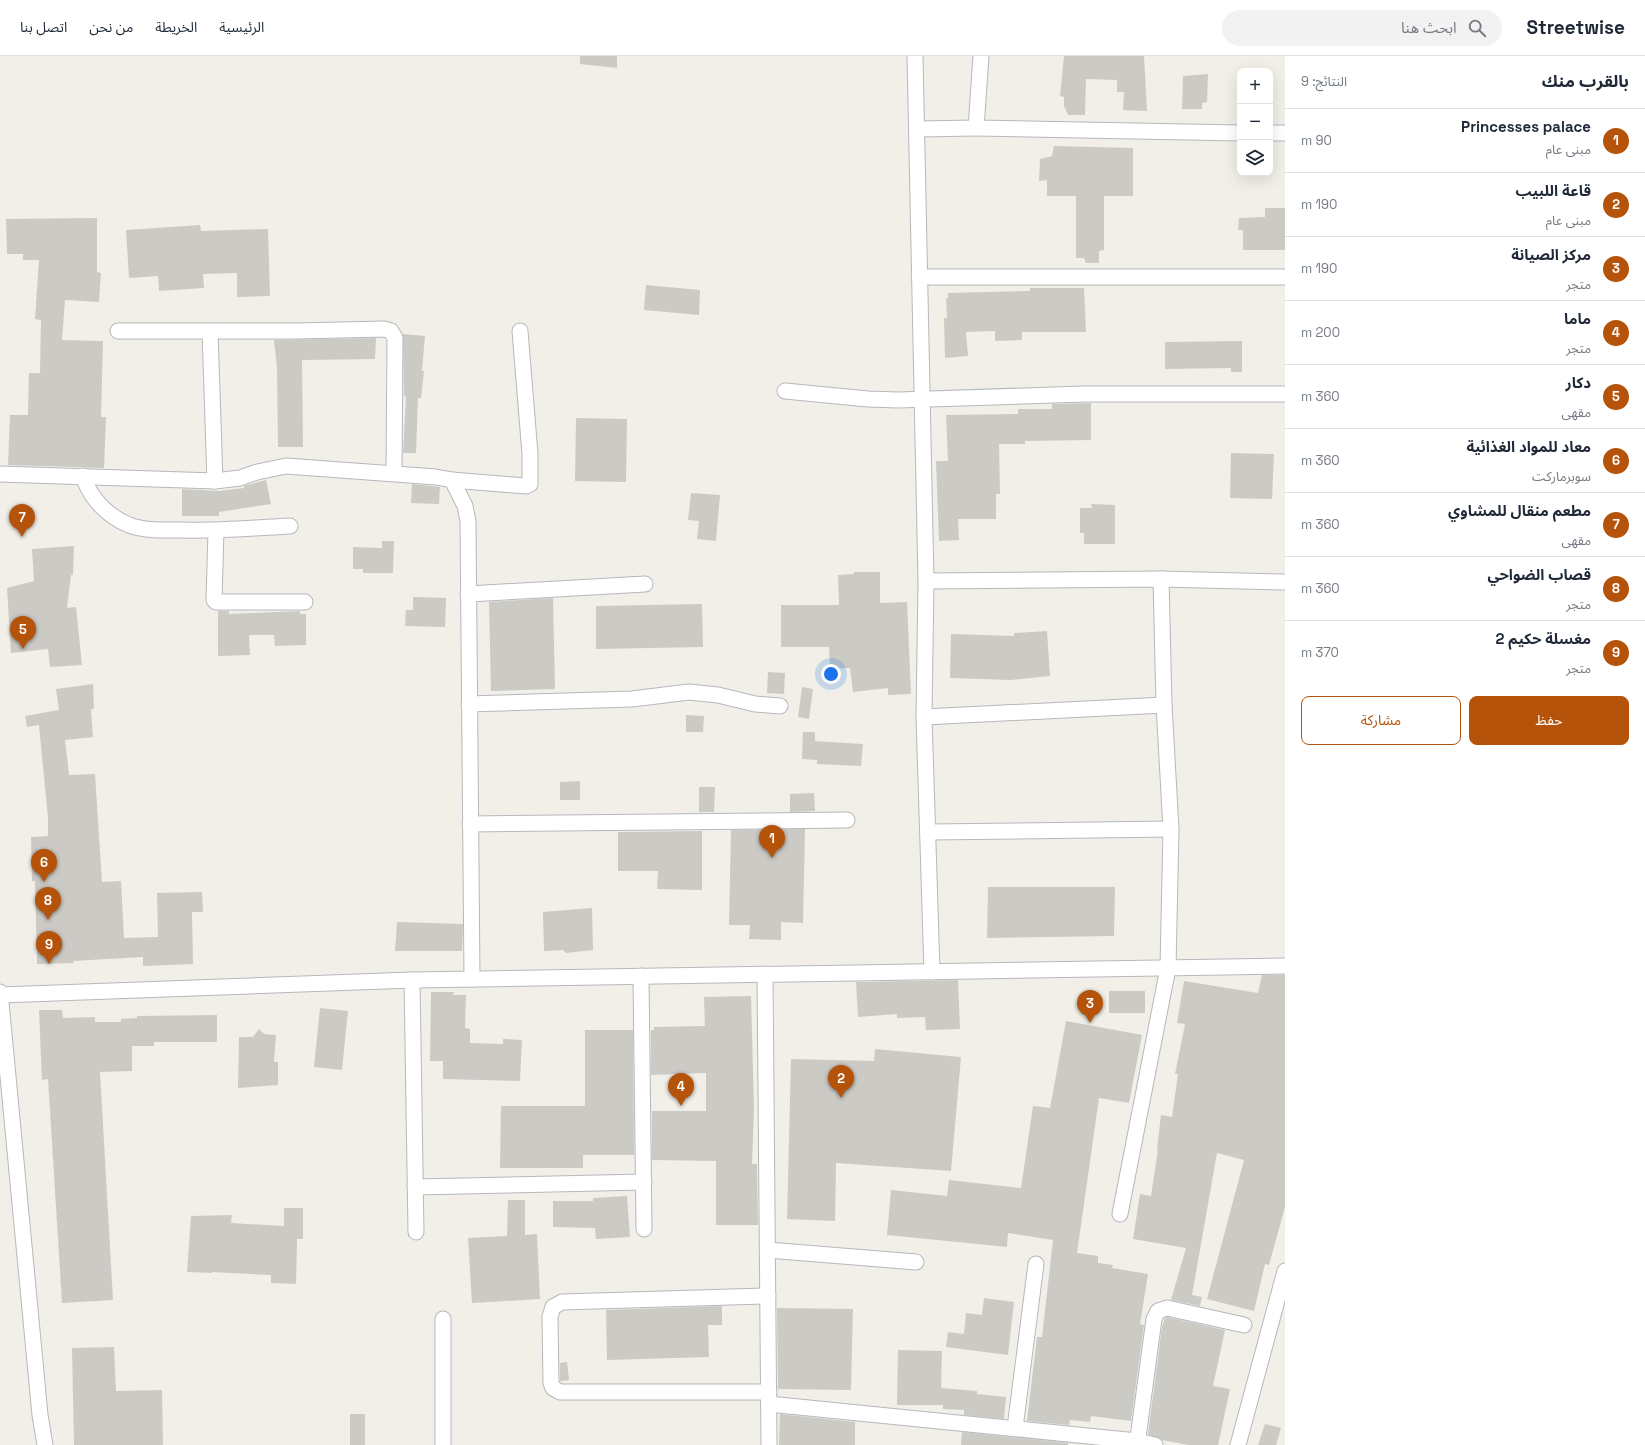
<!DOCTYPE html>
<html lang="ar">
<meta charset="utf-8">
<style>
body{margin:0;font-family:"Space Grotesk","Noto Sans Arabic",sans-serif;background:#f2f2f3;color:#1f2937;direction:rtl}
.controls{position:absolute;right:12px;top:12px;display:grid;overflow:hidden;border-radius:8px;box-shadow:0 4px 16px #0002}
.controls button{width:36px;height:36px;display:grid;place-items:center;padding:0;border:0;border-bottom:1px solid #e0e1e3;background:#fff;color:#1f2937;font:20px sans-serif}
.you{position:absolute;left:831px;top:618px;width:14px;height:14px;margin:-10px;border:3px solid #fff;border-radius:50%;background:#1a73e8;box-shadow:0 0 0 6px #1a73e833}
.badge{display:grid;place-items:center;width:26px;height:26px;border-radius:50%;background:#b45309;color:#fff;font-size:13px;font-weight:700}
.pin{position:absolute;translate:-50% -33px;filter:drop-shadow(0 1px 2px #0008)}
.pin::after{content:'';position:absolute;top:21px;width:14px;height:12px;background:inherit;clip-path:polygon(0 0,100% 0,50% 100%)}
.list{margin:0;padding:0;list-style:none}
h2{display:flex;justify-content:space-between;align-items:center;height:52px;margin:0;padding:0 16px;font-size:17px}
h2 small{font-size:13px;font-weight:400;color:#747a83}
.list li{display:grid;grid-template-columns:26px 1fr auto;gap:12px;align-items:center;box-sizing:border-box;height:64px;padding:0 16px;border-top:1px solid #e0e1e3}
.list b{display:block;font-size:15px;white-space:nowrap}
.list p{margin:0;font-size:13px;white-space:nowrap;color:#747a83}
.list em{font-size:13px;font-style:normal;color:#747a83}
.actions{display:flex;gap:8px;padding:12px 16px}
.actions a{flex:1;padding:9px 0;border:1px solid #b45309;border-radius:8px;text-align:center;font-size:14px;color:#b45309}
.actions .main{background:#b45309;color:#fff}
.icon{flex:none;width:22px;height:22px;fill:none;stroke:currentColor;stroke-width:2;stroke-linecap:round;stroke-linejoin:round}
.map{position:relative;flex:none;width:1285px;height:1389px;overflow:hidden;direction:ltr}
header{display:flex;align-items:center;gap:24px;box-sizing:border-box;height:56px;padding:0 20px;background:#fff;border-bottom:1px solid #e0e1e3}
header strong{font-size:19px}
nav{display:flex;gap:22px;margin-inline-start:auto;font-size:14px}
.search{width:280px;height:36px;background:#f2f2f3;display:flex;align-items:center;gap:10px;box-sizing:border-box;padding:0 14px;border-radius:22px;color:#747a83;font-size:15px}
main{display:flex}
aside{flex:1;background:#fff}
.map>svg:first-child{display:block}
.building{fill:#cccac5}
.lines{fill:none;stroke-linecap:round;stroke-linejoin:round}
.minor-casing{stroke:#b5b8bc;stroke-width:17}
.minor{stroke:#fff;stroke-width:15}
</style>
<header>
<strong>Streetwise</strong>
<div class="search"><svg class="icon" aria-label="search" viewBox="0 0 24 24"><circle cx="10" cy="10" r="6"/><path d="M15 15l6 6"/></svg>ابحث هنا</div>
<nav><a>الرئيسية</a><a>الخريطة</a><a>من نحن</a><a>اتصل بنا</a></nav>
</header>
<main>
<aside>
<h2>بالقرب منك<small>النتائج: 9</small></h2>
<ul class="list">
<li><span class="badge">1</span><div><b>Princesses palace</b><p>مبنى عام</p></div><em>90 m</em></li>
<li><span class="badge">2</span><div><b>قاعة اللبيب</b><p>مبنى عام</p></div><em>190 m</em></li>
<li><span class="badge">3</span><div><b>مركز الصيانة</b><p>متجر</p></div><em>190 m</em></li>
<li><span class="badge">4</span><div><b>ماما</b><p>متجر</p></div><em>200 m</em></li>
<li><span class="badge">5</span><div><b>دكار</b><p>مقهى</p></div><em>360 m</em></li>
<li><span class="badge">6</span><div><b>معاد للمواد الغذائية</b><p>سوبرماركت</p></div><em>360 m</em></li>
<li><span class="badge">7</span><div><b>مطعم منقال للمشاوي</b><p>مقهى</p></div><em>360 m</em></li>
<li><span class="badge">8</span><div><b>قصاب الضواحي</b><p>متجر</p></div><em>360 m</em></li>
<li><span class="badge">9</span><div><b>مغسلة حكيم 2</b><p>متجر</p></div><em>370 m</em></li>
</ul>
<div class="actions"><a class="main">حفظ</a><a>مشاركة</a></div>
</aside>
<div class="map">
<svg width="1285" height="1389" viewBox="0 0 1285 1389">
<rect width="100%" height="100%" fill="#f1efe8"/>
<g class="building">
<path d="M580,0H617V12L580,8Z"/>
<path d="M1064,0H1144L1147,55L1123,54L1124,36H1117V24L1086,23L1085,59H1068L1064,50V41L1060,40Z"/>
<path d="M1208,18L1207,46L1202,47V53H1182L1183,20Z"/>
<path d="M1054,90L1133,92V140H1104V194L1099,195V207H1086L1084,202H1076V140H1047V124L1039,125L1040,103L1052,100Z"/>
<path d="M1265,152H1285V194H1243V174H1238L1239,162L1265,161Z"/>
<path d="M97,162V216L101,217L99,246L65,244L62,284L103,285L101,361H106L104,412L8,409L10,359H28L29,317H40L41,264L35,263L39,204H23V198H7L6,163Z"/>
<path d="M200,169L201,175L268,173L270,240L237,241V217L203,218L204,232L159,235L158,220L129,222L126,174Z"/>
<path d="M646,229L700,234L699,259L644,254Z"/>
<path d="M1030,232H1084L1086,276H1022V284L995,285V275L966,276L968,300L945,302L944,262H947L946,242H948V237L1030,235Z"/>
<path d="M403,278L425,280L422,315H424L421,342H418L416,397H403L406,341L404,340Z"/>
<path d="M376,282L375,303L302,304L303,391H278L277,312L274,284Z"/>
<path d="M1242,285V316H1231V312L1165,313V286Z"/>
<path d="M1091,347V384L1025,385V388H999L1000,438H996V463H958L959,484L939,485L936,405H948L946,359L1018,358V353H1052V348Z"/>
<path d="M576,362L627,363L626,426L575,425Z"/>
<path d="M1231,397L1274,398L1272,443L1230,442Z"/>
<path d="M266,424L271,448L219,456V460H182V433L219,435L244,432V430Z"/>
<path d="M412,428L440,431L439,448L411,447Z"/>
<path d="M691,437L720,439L716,485L697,483L699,465L688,464Z"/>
<path d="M1091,448L1115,449V488H1084V477H1080V452H1092Z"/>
<path d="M382,485H394L393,517H363V513H353V491L382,492Z"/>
<path d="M74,490L73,519H71L67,552L76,551L82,609L50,611L48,593L11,597L7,532L34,525L32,493Z"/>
<path d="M854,516H880V547L907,546L911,638L888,639V632L853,636L850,612L830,613L829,591H781V549H839L838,519L854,518Z"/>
<path d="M413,541L446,542L445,571L405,570L406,554H413Z"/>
<path d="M553,542L555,633L491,635L489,546Z"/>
<path d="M702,548L703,591L596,593V550Z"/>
<path d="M218,555H229V558L300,555V558H306V589L275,590L274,579H249L250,599L218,600Z"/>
<path d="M1047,575L1050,620L1011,624L950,622L951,578L1014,580V577Z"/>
<path d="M768,616L785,617L784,638L767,637Z"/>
<path d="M93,628L94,653H91L93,681L65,684L69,719L95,718L102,826L121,825L124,882L158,881L157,837L202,836L203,856H192L193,908L143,910V901L73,905L74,907L37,908L35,825H32L31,781L48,780V762L39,669L27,671L25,660L59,654L56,633Z"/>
<path d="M802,631L813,633L809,663L798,661Z"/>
<path d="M686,659L704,660L703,676H686Z"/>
<path d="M803,676H815V685L863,688L861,710L817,708V704L802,703Z"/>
<path d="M580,725V744H560V726Z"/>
<path d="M699,731H715L714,756H699Z"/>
<path d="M814,737L815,755L790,756V738Z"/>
<path d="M805,773L803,867L781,866V884L749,883L750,869H729L731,774Z"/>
<path d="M702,775V834L657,833L658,815H618V776Z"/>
<path d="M988,831H1115L1114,880L987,882Z"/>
<path d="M592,852L593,894L566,897L563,894L544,895L543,856Z"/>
<path d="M397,866L463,868L462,895H395Z"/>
<path d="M1262,919H1285V1151L1269,1209L1265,1208L1254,1255L1207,1243L1244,1104L1217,1097L1192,1239L1202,1241L1200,1250L1171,1244L1186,1192L1133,1183L1140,1138L1151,1140L1158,1093H1157L1161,1059L1172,1061L1178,1018H1175L1185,968L1177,967L1184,925L1258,937Z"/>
<path d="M958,924L960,973L926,974L925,961L897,962V958L858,961L856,926Z"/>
<rect x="1109" y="935" width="36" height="22"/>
<path d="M431,936H454L453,939H466L465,972L470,973V987L503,988V983L522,984L520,1025L443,1023V1005H430Z"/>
<path d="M751,940L754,1053L752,1108H757L758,1169H716V1105L652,1104V1055H706V1017L651,1019V974H654V971L705,970L704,941Z"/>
<path d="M320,952L348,955L342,1014L314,1011Z"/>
<path d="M39,954H62L63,962L95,961V966H121V963L137,962V960L217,959V986H154V990H132V1015L100,1016L113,1244L62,1247L48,1023L42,1024Z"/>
<path d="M1066,965L1142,979L1129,1047L1099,1042L1077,1197L1098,1200V1207L1113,1209L1112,1212L1148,1218L1140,1268L1144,1269L1131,1365L1091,1360L1090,1366L1070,1364L1069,1369L1027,1365L1037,1281H1042L1053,1184L1008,1177L1007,1191L887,1179L891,1134L947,1140L949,1124L1021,1132L1033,1050L1050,1052Z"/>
<path d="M259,973L264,978L276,979L274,1006H278V1029L238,1032L239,981H253Z"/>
<path d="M585,974H633L634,1099H583V1112H500L501,1050H585Z"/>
<path d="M875,993L961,1001L951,1115L836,1107L835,1165L787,1163L791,1003L874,1005Z"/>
<path d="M627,1140L630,1181L596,1183L595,1172L553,1171V1145H593V1142Z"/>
<path d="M508,1144H525V1179L537,1178L540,1243L472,1247L468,1182L507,1180Z"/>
<path d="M284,1152H303V1183H297L296,1228L271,1227V1219L212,1216V1217L187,1216L191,1160L232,1159L231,1167L284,1170Z"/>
<path d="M984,1242L1014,1246L1008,1299L946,1291L948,1276L964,1278L966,1257L982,1259Z"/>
<path d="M722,1250V1269H708L709,1301L607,1304L606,1254Z"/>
<path d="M777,1252L853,1253L851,1334L778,1333Z"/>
<path d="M1167,1261L1225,1274L1213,1330L1230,1333L1218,1389H1189L1162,1384L1148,1378L1162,1271L1165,1262Z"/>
<path d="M114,1291L116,1335L162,1334L163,1389H74L72,1292Z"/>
<path d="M898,1294L942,1295L941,1332L977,1335V1338L1006,1341L1004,1363L964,1359V1354L943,1353V1349H897Z"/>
<path d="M567,1306L569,1324L560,1325V1307Z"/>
<rect x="350" y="1358" width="15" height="31"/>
<path d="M780,1358L855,1366V1389H779Z"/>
<path d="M1265,1368L1281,1372L1276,1389H1258Z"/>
<path d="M962,1376L1068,1387V1389H961Z"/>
</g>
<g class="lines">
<g class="minor-casing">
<g id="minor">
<path d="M915,0L926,525L924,661L932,916"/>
<path d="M981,0L976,72L1240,77"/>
<path d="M917,73L976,72"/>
<path d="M1270,77H1285"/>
<path d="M919,221H1285"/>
<path d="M118,275H296L384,273L391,275L395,282L394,417"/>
<path d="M210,275L215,425"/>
<path d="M785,335L868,343L898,344L1084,338H1285"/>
<path d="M0,418L215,425L240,422L257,416L286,410L436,421L452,424L465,450L468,465L472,923"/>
<path d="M83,420C90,442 107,460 129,469C145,475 163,474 180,474C217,475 253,472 290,470"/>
<path d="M452,424L526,430L530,428V398L520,275"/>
<path d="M216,475L214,544L216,546H305"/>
<path d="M926,525L1161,523L1285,526"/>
<path d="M468,538L645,528"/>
<path d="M469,648L632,643L689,636L718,639L755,648L780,650"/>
<path d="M924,661L1164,649"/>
<path d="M470,768L847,764"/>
<path d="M929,776L1171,773"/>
<path d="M765,918L769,1389"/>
<path d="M641,920L644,1173"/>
<path d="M412,924L416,1176"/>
<path d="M0,936L40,1359L45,1389"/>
<path d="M0,939L412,924L1285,910"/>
<path d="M415,1131L644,1126"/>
<path d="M1120,1158L1168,912L1171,773L1164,649L1161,523"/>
<path d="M768,1194L916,1206"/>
<path d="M768,1240L562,1246L553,1251L550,1261L551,1327L553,1332L560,1336H769"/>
<path d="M443,1263V1389"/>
<path d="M769,1348L1137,1385L1155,1389"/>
<path d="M1015,1372L1036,1208"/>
<path d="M1137,1389L1154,1263L1158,1255L1167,1252L1244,1269"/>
<path d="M1238,1389L1285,1215"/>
</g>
</g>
<use href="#minor" class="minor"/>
</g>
</svg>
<div class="controls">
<button>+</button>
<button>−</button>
<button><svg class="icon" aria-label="layers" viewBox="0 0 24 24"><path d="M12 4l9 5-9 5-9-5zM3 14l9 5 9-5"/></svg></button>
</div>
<div class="you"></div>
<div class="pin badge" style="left:772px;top:802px">1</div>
<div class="pin badge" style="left:841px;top:1042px">2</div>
<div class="pin badge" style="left:1090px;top:967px">3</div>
<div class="pin badge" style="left:681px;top:1050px">4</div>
<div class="pin badge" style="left:23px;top:593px">5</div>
<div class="pin badge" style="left:44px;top:826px">6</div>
<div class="pin badge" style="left:22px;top:481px">7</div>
<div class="pin badge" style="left:48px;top:864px">8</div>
<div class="pin badge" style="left:49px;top:908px">9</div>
</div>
</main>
